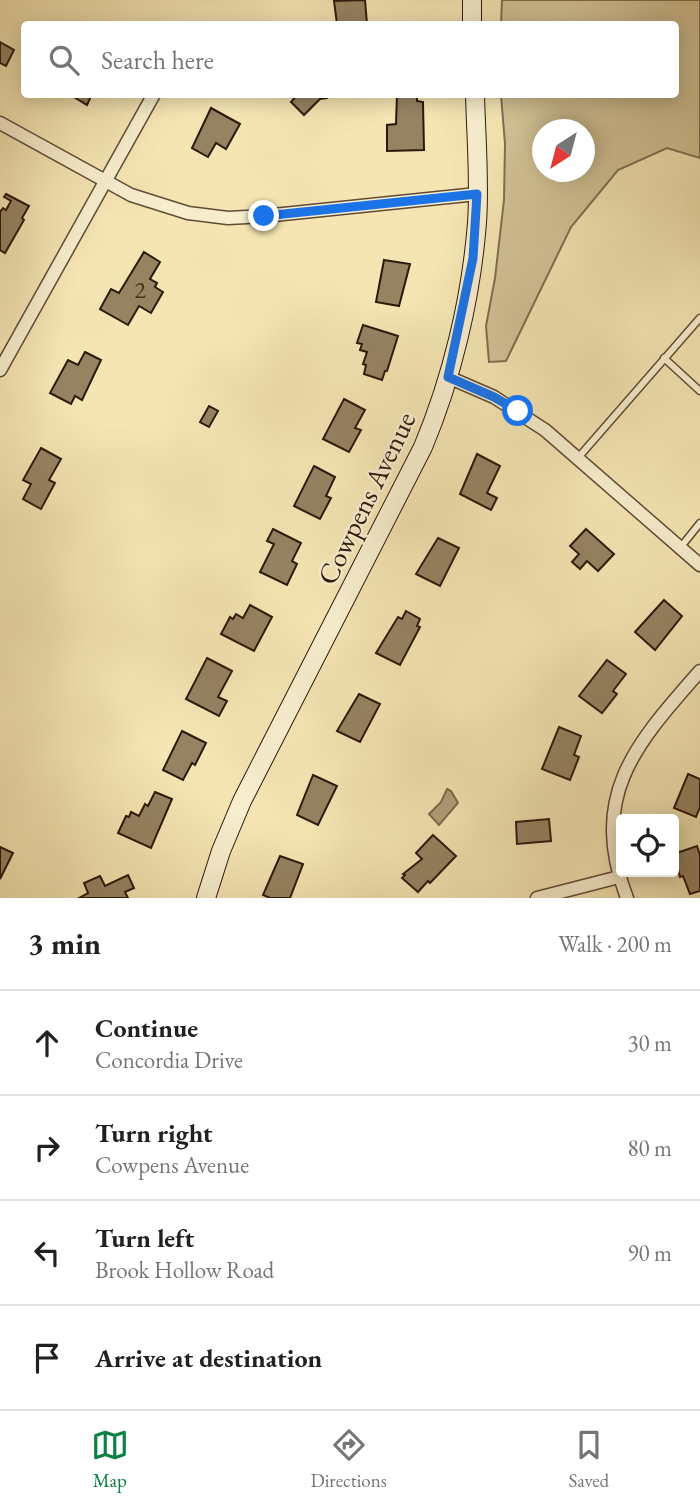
<!DOCTYPE html>
<meta charset="utf-8">
<style>
body{margin:0;font-family:"EB Garamond",serif;background:#f2f2f2;color:#202124}
.controls{position:absolute;right:21px;bottom:21px;display:grid;overflow:hidden;border-radius:7px;box-shadow:0 4px 18px #0003}
.controls button{width:63px;height:63px;display:grid;place-items:center;padding:0;border:0;border-bottom:2px solid #e0e0e0;background:#fff;color:#202124;font:35px sans-serif}
.compass{position:absolute;left:532px;top:119px;width:63px;height:63px;border-radius:50%;background:#fff;box-shadow:0 4px 18px #0003;rotate:216deg}
.stop{position:absolute;width:21px;height:21px;margin:-16px;border:5px solid #1a73e8;border-radius:50%;background:#fff}
.stop.end{background:#1a73e8;border-color:#fff;box-shadow:0 2px 7px #0008}
.list{margin:0;padding:0;list-style:none}
h2{display:flex;justify-content:space-between;align-items:center;height:91px;margin:0;padding:0 28px;font-size:30px}
h2 small{font-size:23px;font-weight:400;color:#757577}
.list li{display:grid;grid-template-columns:46px 1fr auto;gap:21px;align-items:center;box-sizing:border-box;height:105px;padding:0 28px;border-top:2px solid #e0e0e0}
.list b{display:block;font-size:26px;white-space:nowrap}
.list p{margin:0;font-size:23px;white-space:nowrap;color:#757577}
.list em{font-size:23px;font-style:normal;color:#757577}
.icon{flex:none;width:38px;height:38px;fill:none;stroke:currentColor;stroke-width:2;stroke-linecap:round;stroke-linejoin:round}
.map{position:relative;flex:none;width:700px;height:898px;overflow:hidden}
.search{position:absolute;background:#fff;box-shadow:0 4px 18px #0003;left:21px;right:21px;top:21px;height:77px;display:flex;align-items:center;gap:18px;box-sizing:border-box;padding:0 24px;border-radius:7px;color:#757577;font-size:26px}
.sheet{height:511px;background:#fff}
nav{display:flex;justify-content:space-around;align-items:center;box-sizing:border-box;height:98px;border-top:2px solid #e0e0e0;background:#fff;font-size:19px;color:#757577}
nav a{display:grid;justify-items:center;gap:4px}
nav .on{color:#0b8043}
.map>svg:first-child{display:block}
.green{fill:#d2c296;stroke:#806d50;stroke-width:2;fill-rule:evenodd}
.water{fill:#b19f7a;stroke:#7d694e;stroke-width:2}
.building{fill:#958362;stroke:#2e180b;stroke-width:2}
.lines{fill:none;stroke-linecap:round;stroke-linejoin:round}
.lane-casing{stroke:#604b35;stroke-width:9}
.street-casing{stroke:#604b35;stroke-width:15}
.secondary-casing{stroke:#2e180b;stroke-width:20}
.lane{stroke:#f8eece;stroke-width:6}
.street{stroke:#f8eece;stroke-width:12}
.secondary{stroke:#f8eece;stroke-width:18}
.route{stroke:#1a73e8;stroke-width:9}
.labels{text-anchor:middle;stroke-width:5;stroke-linejoin:round;paint-order:stroke}
.number-label{font-size:24px;fill:#483321}
.street-label{font-size:28px;fill:#2e180b;stroke:#f8eece}
</style>
<div class="map">
<svg width="700" height="898" viewBox="0 0 700 898">
<rect width="100%" height="100%" fill="#f4e5b3"/>
<filter id="stains"><feTurbulence type="fractalNoise" baseFrequency=".00286" numOctaves="4"/><feColorMatrix values="0 0 0 0 .2 0 0 0 0 .09 0 0 0 0 .02 0 0 0 .5 -.17"/></filter>
<radialGradient id="worn" r=".72"><stop offset=".6" stop-color="#630" stop-opacity="0"/><stop offset="1" stop-color="#630" stop-opacity=".3"/></radialGradient>
<path class="green" d="M502,0H700V158L667,148L618,170L571,227L506,361L489,362L486,326L495,278L504,200L505,144L501,95L676,94V24H501ZM542,130H584V172H542Z"/>
<path class="water" d="M447,789L451,791L458,803L439,825L429,814L441,802Z"/>
<g class="building">
<path d="M365,0L367,24H337L334,1Z"/>
<path d="M0,42L14,50L6,66L0,63Z"/>
<path d="M69,94H92L87,105Z"/>
<path d="M298,94H331L327,98L320,99L304,115L291,102Z"/>
<path d="M397,94H417V101L423,102L424,150L387,151V125L396,124Z"/>
<path d="M211,108L240,124L226,149L216,143L208,157L192,148Z"/>
<path d="M6,194L29,206L22,218L24,220L5,253L0,250V212L3,208L6,210L11,201L4,197Z"/>
<path d="M144,252L160,262L150,279L157,283L155,287L163,292L151,313L139,306L128,325L100,309L111,289L119,293Z"/>
<path d="M384,260L410,264L399,306L376,302Z"/>
<path d="M363,325L398,336L387,371H385L382,380L364,374L366,365L363,364L367,352L360,350L362,344L357,343Z"/>
<path d="M85,352L101,360L82,400L75,396L71,404L50,393L68,360L78,365Z"/>
<path d="M344,399L365,410L355,428L361,430L349,452L323,439Z"/>
<path d="M209,406L218,411L209,427L200,422Z"/>
<path d="M41,448L61,459L49,480L55,483L41,509L23,499L31,484L23,480Z"/>
<path d="M477,454L500,466L487,493L497,498L491,510L460,494Z"/>
<path d="M314,466L335,477L326,496L331,498L320,519L294,506Z"/>
<path d="M273,529L301,543L292,561L297,564L287,585L260,572L274,544L267,541Z"/>
<path d="M586,529L614,554L598,571L587,561L580,569L572,562L579,554L570,546Z"/>
<path d="M438,538L459,548L440,586L416,574Z"/>
<path d="M664,600L682,616L655,650L635,632Z"/>
<path d="M250,605L272,617L254,651L221,634L230,617L233,619L236,614L243,618Z"/>
<path d="M406,611L420,619L417,626L420,627L400,665L376,653L398,617L402,619Z"/>
<path d="M207,658L232,671L218,697L227,701L219,716L186,699Z"/>
<path d="M607,660L626,674L613,691L617,694L602,713L579,696Z"/>
<path d="M359,694L380,704L360,742L337,731Z"/>
<path d="M559,727L581,736L574,755L579,757L570,780L542,769Z"/>
<path d="M182,731L206,743L195,765L192,763L183,780L163,770Z"/>
<path d="M688,774L700,779V807L696,817L674,808Z"/>
<path d="M313,775L337,786L318,825L297,815Z"/>
<path d="M155,792L172,799L151,848L118,833L126,816L129,817L131,812L139,816L145,804L148,806Z"/>
<path d="M549,819L551,841L517,844L516,822Z"/>
<path d="M433,835L456,856L430,883L428,881L418,892L402,878L405,875L403,874L422,859L416,853Z"/>
<path d="M697,846L700,855V891L690,894L683,876L680,877L674,854Z"/>
<path d="M0,847L13,853L0,879Z"/>
<path d="M280,856L303,864L290,898H270L263,895Z"/>
<path d="M128,875L134,888L125,892L128,898H79L88,893L84,883L100,876L105,886Z"/>
</g>
<g class="lines">
<g class="lane-casing">
<g id="lane">
<path d="M664,358L700,391"/>
<path d="M577,459L700,318"/>
<path d="M680,548L700,523"/>
</g>
</g>
<g class="street-casing">
<g id="street">
<path d="M0,123L131,195L188,213L228,218L264,216L477,194"/>
<path d="M0,370L154,94"/>
<path d="M448,377L494,397L545,430L700,565"/>
<path d="M537,898L619,877"/>
<path d="M627,898C588,795 636,744 700,671"/>
</g>
</g>
<g class="secondary-casing">
<g id="secondary">
<path d="M472,0V24"/>
<path d="M206,898L221,851L242,801L423,447C452,378 471,299 477,223C480,181 476,137 475,94"/>
</g>
</g>
<use href="#lane" class="lane"/>
<use href="#street" class="street"/>
<use href="#secondary" class="secondary"/>
</g>
<g class="lines">
<path class="route" d="M264,216L477,194L473,258L448,377L494,397L518,411"/>
</g>
<g class="labels">
<g class="number-label">
<text x="140" y="298">2</text>
</g>
<g class="street-label">
<text transform="translate(366 498) rotate(-64)" y="10">Cowpens Avenue</text>
</g>
</g>
<rect width="100%" height="100%" filter="url(#stains)"/>
<rect width="100%" height="100%" fill="url(#worn)"/>
</svg>
<div class="controls">
<button><svg class="icon" aria-label="locate" viewBox="0 0 24 24"><circle cx="12" cy="12" r="6"/><path d="M12 2v4M12 18v4M2 12h4M18 12h4"/></svg></button>
</div>
<svg class="compass" viewBox="-18 -18 36 36"><path d="M0-13l5 13h-10z" fill="#e53935"/><path d="M0 13l5-13h-10z" fill="#757577"/></svg>
<div class="stop" style="left:518px;top:411px"></div>
<div class="stop end" style="left:264px;top:216px"></div>
<div class="search"><svg class="icon" aria-label="search" viewBox="0 0 24 24"><circle cx="10" cy="10" r="6"/><path d="M15 15l6 6"/></svg>Search here</div>
</div>
<section class="sheet">
<h2>3 min<small>Walk · 200 m</small></h2>
<ul class="list">
<li><svg class="icon" aria-label="ahead" viewBox="0 0 24 24"><path d="M12 20V5M6 11l6-6 6 6"/></svg><div><b>Continue</b><p>Concordia Drive</p></div><em>30 m</em></li>
<li><svg class="icon" aria-label="right" viewBox="0 0 24 24"><path d="M7 20v-9h11M14 6l5 5-5 5"/></svg><div><b>Turn right</b><p>Cowpens Avenue</p></div><em>80 m</em></li>
<li><svg class="icon" aria-label="left" viewBox="0 0 24 24"><path d="M17 20v-9H6M10 6l-5 5 5 5"/></svg><div><b>Turn left</b><p>Brook Hollow Road</p></div><em>90 m</em></li>
<li><svg class="icon" aria-label="arrive" viewBox="0 0 24 24"><path d="M6 21V4h12l-3 4 3 4H6"/></svg><div><b>Arrive at destination</b></div></li>
</ul>
</section>
<nav>
<a class="on"><svg class="icon" aria-label="map" viewBox="0 0 24 24"><path d="M3 6l6-2 6 2 6-2v14l-6 2-6-2-6 2zM9 4v14M15 6v14"/></svg>Map</a>
<a><svg class="icon" aria-label="directions" viewBox="0 0 24 24"><path d="M12 3l9 9-9 9-9-9zM9 14v-3h6M13 9l2 2-2 2"/></svg>Directions</a>
<a><svg class="icon" aria-label="saved" viewBox="0 0 24 24"><path d="M7 4h10v16l-5-4-5 4z"/></svg>Saved</a>
</nav>
